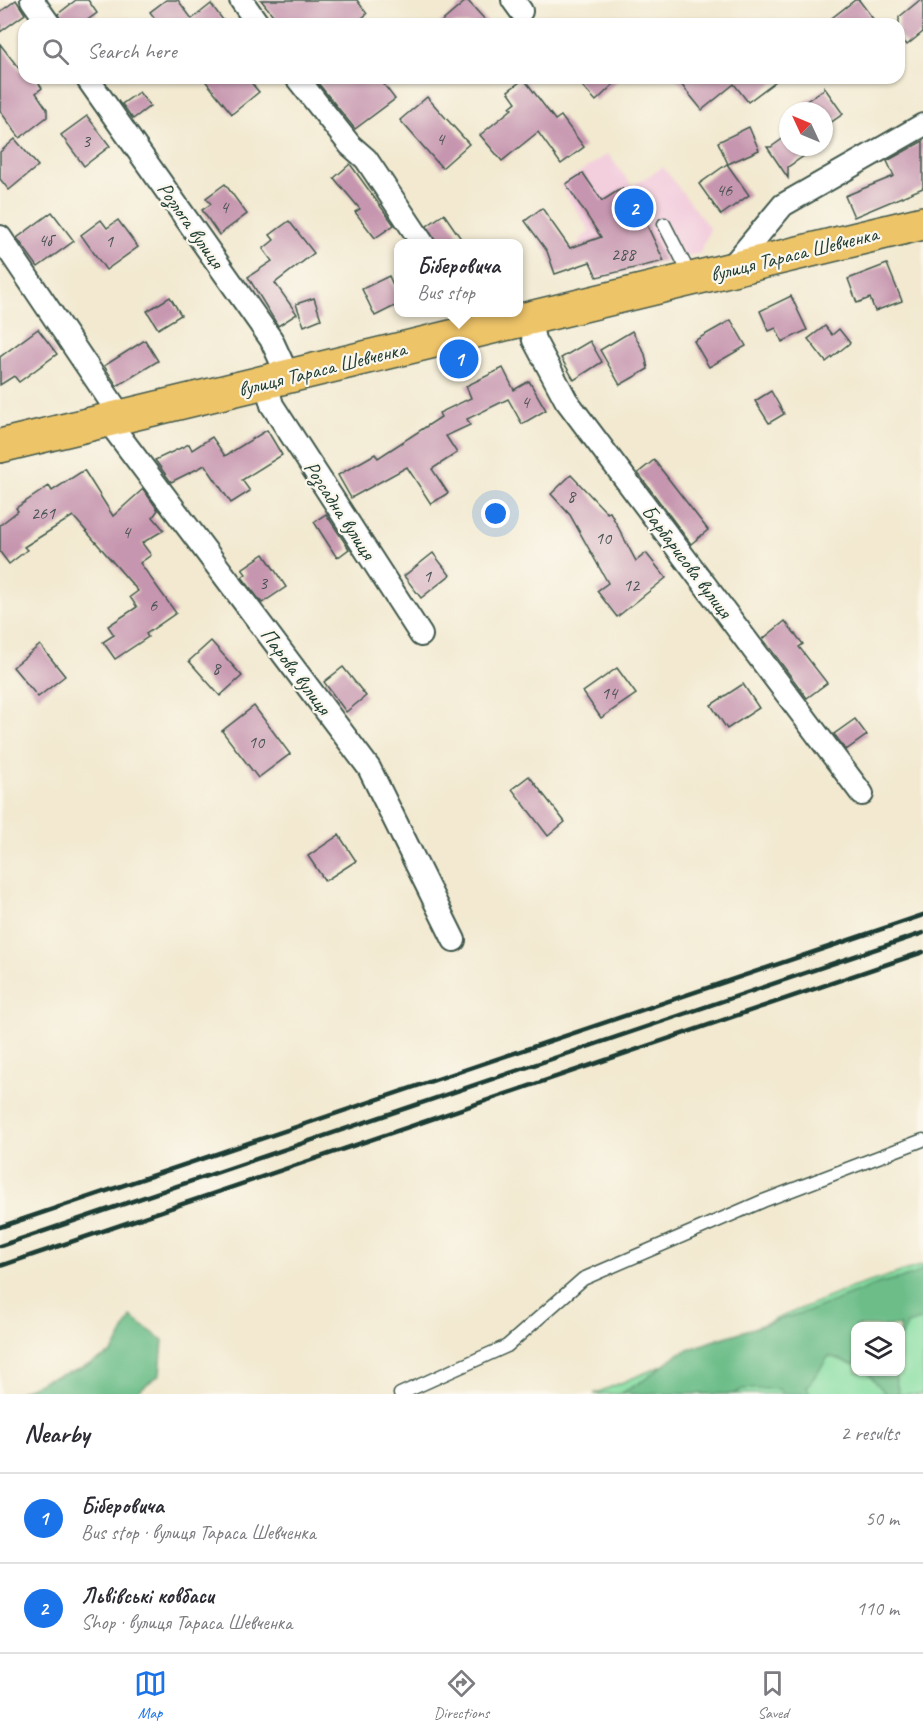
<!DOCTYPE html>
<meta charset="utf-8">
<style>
body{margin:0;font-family:Caveat,sans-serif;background:#f2f2f3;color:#2b2b33}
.controls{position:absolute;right:18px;bottom:18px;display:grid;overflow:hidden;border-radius:12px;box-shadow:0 2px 4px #0004}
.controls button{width:54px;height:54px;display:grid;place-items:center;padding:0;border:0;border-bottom:2px solid #e1e1e2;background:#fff;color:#2b2b33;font:30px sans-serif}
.compass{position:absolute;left:779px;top:102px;width:54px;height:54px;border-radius:50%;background:#fff;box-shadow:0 2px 4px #0004;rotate:314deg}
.you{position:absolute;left:496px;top:514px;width:21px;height:21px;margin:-15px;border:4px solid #fff;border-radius:50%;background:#1a73e8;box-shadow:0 0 0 9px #1a73e833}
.badge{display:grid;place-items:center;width:39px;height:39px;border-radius:50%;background:#1a73e8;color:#fff;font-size:20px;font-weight:700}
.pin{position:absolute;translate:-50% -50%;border:3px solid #fff;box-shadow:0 2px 6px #0006}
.popup{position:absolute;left:394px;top:239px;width:129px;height:78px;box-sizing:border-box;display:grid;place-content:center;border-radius:12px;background:#fff;filter:drop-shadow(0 2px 4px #0005);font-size:20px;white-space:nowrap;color:#7c7c81}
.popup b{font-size:22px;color:#2b2b33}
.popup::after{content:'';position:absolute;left:50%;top:100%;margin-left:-12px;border:12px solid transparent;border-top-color:#fff}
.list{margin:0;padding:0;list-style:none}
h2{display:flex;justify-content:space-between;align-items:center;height:78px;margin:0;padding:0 24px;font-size:26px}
h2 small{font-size:20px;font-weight:400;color:#7c7c81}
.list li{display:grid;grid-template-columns:39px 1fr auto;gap:18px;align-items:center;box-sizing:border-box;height:90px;padding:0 24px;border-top:2px solid #e1e1e2}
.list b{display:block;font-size:22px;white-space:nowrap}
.list p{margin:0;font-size:20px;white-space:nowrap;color:#7c7c81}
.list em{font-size:20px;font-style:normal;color:#7c7c81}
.icon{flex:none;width:33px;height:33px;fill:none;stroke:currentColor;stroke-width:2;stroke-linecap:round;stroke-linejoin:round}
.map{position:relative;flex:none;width:923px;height:1394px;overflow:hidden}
.search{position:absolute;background:#fff;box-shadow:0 2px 4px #0004;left:18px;right:18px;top:18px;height:66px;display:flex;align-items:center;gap:15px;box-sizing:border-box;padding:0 21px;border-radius:18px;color:#7c7c81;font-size:22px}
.sheet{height:258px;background:#fff}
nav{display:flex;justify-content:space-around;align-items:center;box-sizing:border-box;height:84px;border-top:2px solid #e1e1e2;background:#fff;font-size:16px;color:#7c7c81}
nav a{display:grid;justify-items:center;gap:3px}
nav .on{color:#1a73e8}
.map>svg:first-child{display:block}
.built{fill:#f3cfde}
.green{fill:#86dea2;stroke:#528e6b;stroke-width:1.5;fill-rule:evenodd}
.forest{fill:#6cbd88;stroke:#467d5e;stroke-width:1.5}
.building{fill:#c695af}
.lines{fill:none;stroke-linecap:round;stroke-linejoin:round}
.service-casing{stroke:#3f574b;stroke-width:15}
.minor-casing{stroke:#3f574b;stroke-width:26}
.primary-casing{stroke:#3f574b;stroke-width:36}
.service{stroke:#fff;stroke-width:12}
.minor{stroke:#fff;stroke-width:22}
.primary{stroke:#eec469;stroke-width:33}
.rail{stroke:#1f3d34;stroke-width:4.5}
.labels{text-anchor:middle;stroke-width:4.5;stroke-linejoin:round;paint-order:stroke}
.number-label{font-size:18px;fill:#495353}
.street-label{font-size:21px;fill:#1f3d34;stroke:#fbf7ec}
</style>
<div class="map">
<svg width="923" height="1394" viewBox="0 0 923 1394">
<rect width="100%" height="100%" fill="#fbf7ec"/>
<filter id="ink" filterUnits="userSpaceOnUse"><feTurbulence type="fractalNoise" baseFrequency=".0167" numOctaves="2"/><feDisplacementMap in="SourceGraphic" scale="12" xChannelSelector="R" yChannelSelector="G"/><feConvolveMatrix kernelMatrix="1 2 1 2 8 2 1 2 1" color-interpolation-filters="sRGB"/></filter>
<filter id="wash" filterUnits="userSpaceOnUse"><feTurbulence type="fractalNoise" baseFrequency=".008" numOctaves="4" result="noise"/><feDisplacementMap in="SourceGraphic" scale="24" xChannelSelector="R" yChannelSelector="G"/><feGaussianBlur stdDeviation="1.35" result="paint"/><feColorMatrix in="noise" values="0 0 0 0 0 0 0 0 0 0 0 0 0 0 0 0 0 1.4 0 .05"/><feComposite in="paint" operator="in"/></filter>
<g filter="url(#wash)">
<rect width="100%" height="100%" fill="#f2e9d0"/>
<path class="built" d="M608,154L632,186L663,167L710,229L700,253L596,279L579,241L590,231L560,185Z"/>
<path class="green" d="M923,1265V1394H594L851,1288ZM856,1326H900V1372H856Z"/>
<g class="forest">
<path d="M923,1269V1319L907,1324L901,1340L900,1326H856L855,1365L829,1356L807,1387L810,1394H783L779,1389H743L733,1394H620L644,1380L680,1353L712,1341L814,1309L880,1283L914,1275Z"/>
<path d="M131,1317L163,1340L160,1374L134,1394H16L47,1379L80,1369L112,1353Z"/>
<path d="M867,1372H894L899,1394H886Z"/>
</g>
<g id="blocks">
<g class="building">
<path d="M16,0L25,14L0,32V12Z"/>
<path d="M76,0H88L97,13L82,24H62L58,14Z"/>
<path d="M166,0H178L192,19L211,4L226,24H159L150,12Z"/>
<path d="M261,0H357L367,14L354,24H280Z"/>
<path d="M467,0L489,24H439Z"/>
<path d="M855,0H859L877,24H824Z"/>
<path d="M920,0H923V32L907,45L899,35V17Z"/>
<path d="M0,44L24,75V78H35L42,88L36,93L47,109V117L20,138L0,111Z"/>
<path d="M203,78H247L259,92L232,114Z"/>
<path d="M314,78H379L395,99L355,129Z"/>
<path d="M575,78H620L596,101Z"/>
<path d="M676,78H780L748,102L734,84L702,110Z"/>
<path d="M524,79L555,120L561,116L584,147L561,164L538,132L502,161L480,135L512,109L510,107L516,102L508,91Z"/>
<path d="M824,87L843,114L824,127V111H792L824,89Z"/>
<path d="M139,92L150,106L133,119L122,104Z"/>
<path d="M427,97L469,144L442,168L400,120Z"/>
<path d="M87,116L110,146L84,166L61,135Z"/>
<path d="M749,127L759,150L728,164L718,142Z"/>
<path d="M788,135V147H817L788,167V178L767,147H771Z"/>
<path d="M15,139L38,166L9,190L0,179V152Z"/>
<path d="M923,141V188L854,217L845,196L894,176L887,161Z"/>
<path d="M350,164L394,225L375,238L355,212L360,209L334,178Z"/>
<path d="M727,164L749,195L721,215L699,184Z"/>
<path d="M583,173L602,201L622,188L645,221L664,261L597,277L590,262L555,274L547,251L525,221L542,208L570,248L601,237L566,184Z"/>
<path d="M225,184L247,214L219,235L202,210L211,204L206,198Z"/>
<path d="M52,212L74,241L38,267L17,238Z"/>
<path d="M444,214L464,243H436L427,226Z"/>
<path d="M101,220L107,228L118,220L138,247L106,270L81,235Z"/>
<path d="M289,221L314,253L275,283L297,314L278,326L248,277L272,261L263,249L274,240L270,235Z"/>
<path d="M887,264L902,301L875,311L870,298L857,303L848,279Z"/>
<path d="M389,276L399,298V304L375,316L362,289Z"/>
<path d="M791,296L807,330L782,342L776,328L769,331L760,311Z"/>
<path d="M170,297L181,315L158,329L147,311Z"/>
<path d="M314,298L321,319L304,326L296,304Z"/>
<path d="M731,320L746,346L709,367L694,341Z"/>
<path d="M825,326L832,335L839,329L850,343L826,362L808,339Z"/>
<path d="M38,329L57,354L19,382L14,376L0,385V357Z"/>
<path d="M632,331L645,354L648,369L620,385L600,350Z"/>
<path d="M145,340L158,361L117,386L104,366Z"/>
<path d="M590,341L602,362L574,380L561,358Z"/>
<path d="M503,368L514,390L529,381L546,410L522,424L508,399L467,419L470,425L446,436L457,453L432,469L448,493L431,504L407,467L351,498L338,475L375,454L378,458L441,417L439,413L471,398L466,386Z"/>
<path d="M771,391L784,414L769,423L755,401Z"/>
<path d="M267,430L282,455L242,480L250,491L231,503L205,465L171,482L155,460L189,444L192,450L212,437L225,456Z"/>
<path d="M654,460L708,530L691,544L638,473Z"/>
<path d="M84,470L113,516L143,489L158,510L153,517L164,530L142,543L151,555L140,563L176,613L146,634L148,637L115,659L103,642L114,635L108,626L137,607L130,597L138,591L73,516L24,547L27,550L9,564L0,552V525L18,511L16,508L49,486L52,491Z"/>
<path d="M571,475L607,513L610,512L636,561L646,553L666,578L617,617L597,591L608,583L570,515L551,494Z"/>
<path d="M326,514L349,549L337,558L314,522Z"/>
<path d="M433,553L450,575L421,598L404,576Z"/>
<path d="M264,554L286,587L262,603L242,577L246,574L242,569Z"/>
<path d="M785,621L803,644L799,647L827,683L807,698L763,639Z"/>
<path d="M211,641L242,676L220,696L189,661Z"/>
<path d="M40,645L65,676L38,697L13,667Z"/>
<path d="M343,667L366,696L346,712L324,682Z"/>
<path d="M617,668L636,694L601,718L583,692Z"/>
<path d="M743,684L759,708L727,729L711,705Z"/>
<path d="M254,706L290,754L258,778L222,731Z"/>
<path d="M855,719L867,735L846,750L834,734Z"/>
<path d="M529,776L565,822L548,836L512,789Z"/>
<path d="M339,835L356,861L325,881L308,856Z"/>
</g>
</g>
</g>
<g filter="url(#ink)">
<use href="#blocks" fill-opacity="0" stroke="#3f574b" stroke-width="1.5"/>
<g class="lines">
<g class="service-casing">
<g id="service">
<path d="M664,224L685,265L689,277"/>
<path d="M400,1394L507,1346L583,1279L763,1201L923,1140"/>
</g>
</g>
<g class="minor-casing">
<g id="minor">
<path d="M32,0L49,24"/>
<path d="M241,0L258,24"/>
<path d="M513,0L521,11"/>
<path d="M87,78L271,339L282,363L286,377"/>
<path d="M297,78L350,145L366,159L423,244"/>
<path d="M0,237L122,418"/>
<path d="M729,270L783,205L923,125"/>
<path d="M529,318L534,340L566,400L862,794"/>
<path d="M266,383L272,405L421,635"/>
<path d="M108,421L369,768L454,940"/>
</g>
</g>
<g class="primary-casing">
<path id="primary" d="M0,446L923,223"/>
</g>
<use href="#service" class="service"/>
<use href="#minor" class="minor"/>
<use href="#primary" class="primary"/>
<g class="rail">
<path d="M0,1227L923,915"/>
<path d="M0,1246L923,933"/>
<path d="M0,1266L923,952"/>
</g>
</g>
</g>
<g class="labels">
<g class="number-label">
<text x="440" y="145">4</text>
<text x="86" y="147">3</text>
<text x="724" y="196">46</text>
<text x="224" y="213">4</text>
<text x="45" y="246">4б</text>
<text x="109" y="247">1</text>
<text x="623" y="260">288</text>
<text x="525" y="408">4</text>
<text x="571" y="502">8</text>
<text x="43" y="519">261</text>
<text x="126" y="538">4</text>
<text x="603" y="544">10</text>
<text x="427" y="582">1</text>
<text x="263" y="589">3</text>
<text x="631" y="591">12</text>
<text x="153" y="611">6</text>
<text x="216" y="674">8</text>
<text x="609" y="699">14</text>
<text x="256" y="748">10</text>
</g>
<g class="street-label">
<text transform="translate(191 225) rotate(55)" y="7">Розлога вулиця</text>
<text transform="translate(794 254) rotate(-14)" y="7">вулиця Тараса Шевченка</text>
<text transform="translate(322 369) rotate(-14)" y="7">вулиця Тараса Шевченка</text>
<text transform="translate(340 510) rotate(57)" y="7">Розсадна вулиця</text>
<text transform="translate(687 561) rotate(53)" y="7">Барбарисова вулиця</text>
<text transform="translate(296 671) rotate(53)" y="7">Парова вулиця</text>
</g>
</g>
</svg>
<div class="controls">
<button><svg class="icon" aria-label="layers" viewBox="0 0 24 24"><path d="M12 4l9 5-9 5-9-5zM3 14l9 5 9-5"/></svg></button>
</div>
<svg class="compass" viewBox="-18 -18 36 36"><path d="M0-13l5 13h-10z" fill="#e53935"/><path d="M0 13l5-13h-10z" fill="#7c7c81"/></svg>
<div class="you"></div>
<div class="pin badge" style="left:459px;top:359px">1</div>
<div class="popup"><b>Біберовича</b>Bus stop</div>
<div class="pin badge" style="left:634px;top:208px">2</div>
<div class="search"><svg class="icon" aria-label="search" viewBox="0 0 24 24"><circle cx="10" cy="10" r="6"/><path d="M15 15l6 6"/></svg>Search here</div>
</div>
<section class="sheet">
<h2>Nearby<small>2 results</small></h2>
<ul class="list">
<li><span class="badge">1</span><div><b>Біберовича</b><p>Bus stop · вулиця Тараса Шевченка</p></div><em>50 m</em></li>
<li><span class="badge">2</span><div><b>Львівські ковбаси</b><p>Shop · вулиця Тараса Шевченка</p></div><em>110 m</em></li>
</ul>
</section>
<nav>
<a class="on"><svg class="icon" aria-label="map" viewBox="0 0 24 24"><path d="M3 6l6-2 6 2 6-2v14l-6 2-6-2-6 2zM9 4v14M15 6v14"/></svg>Map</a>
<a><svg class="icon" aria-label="directions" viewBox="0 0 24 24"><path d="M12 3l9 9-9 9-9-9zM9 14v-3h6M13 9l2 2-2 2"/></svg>Directions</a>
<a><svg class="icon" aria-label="saved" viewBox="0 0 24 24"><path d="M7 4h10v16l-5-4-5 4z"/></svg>Saved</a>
</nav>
